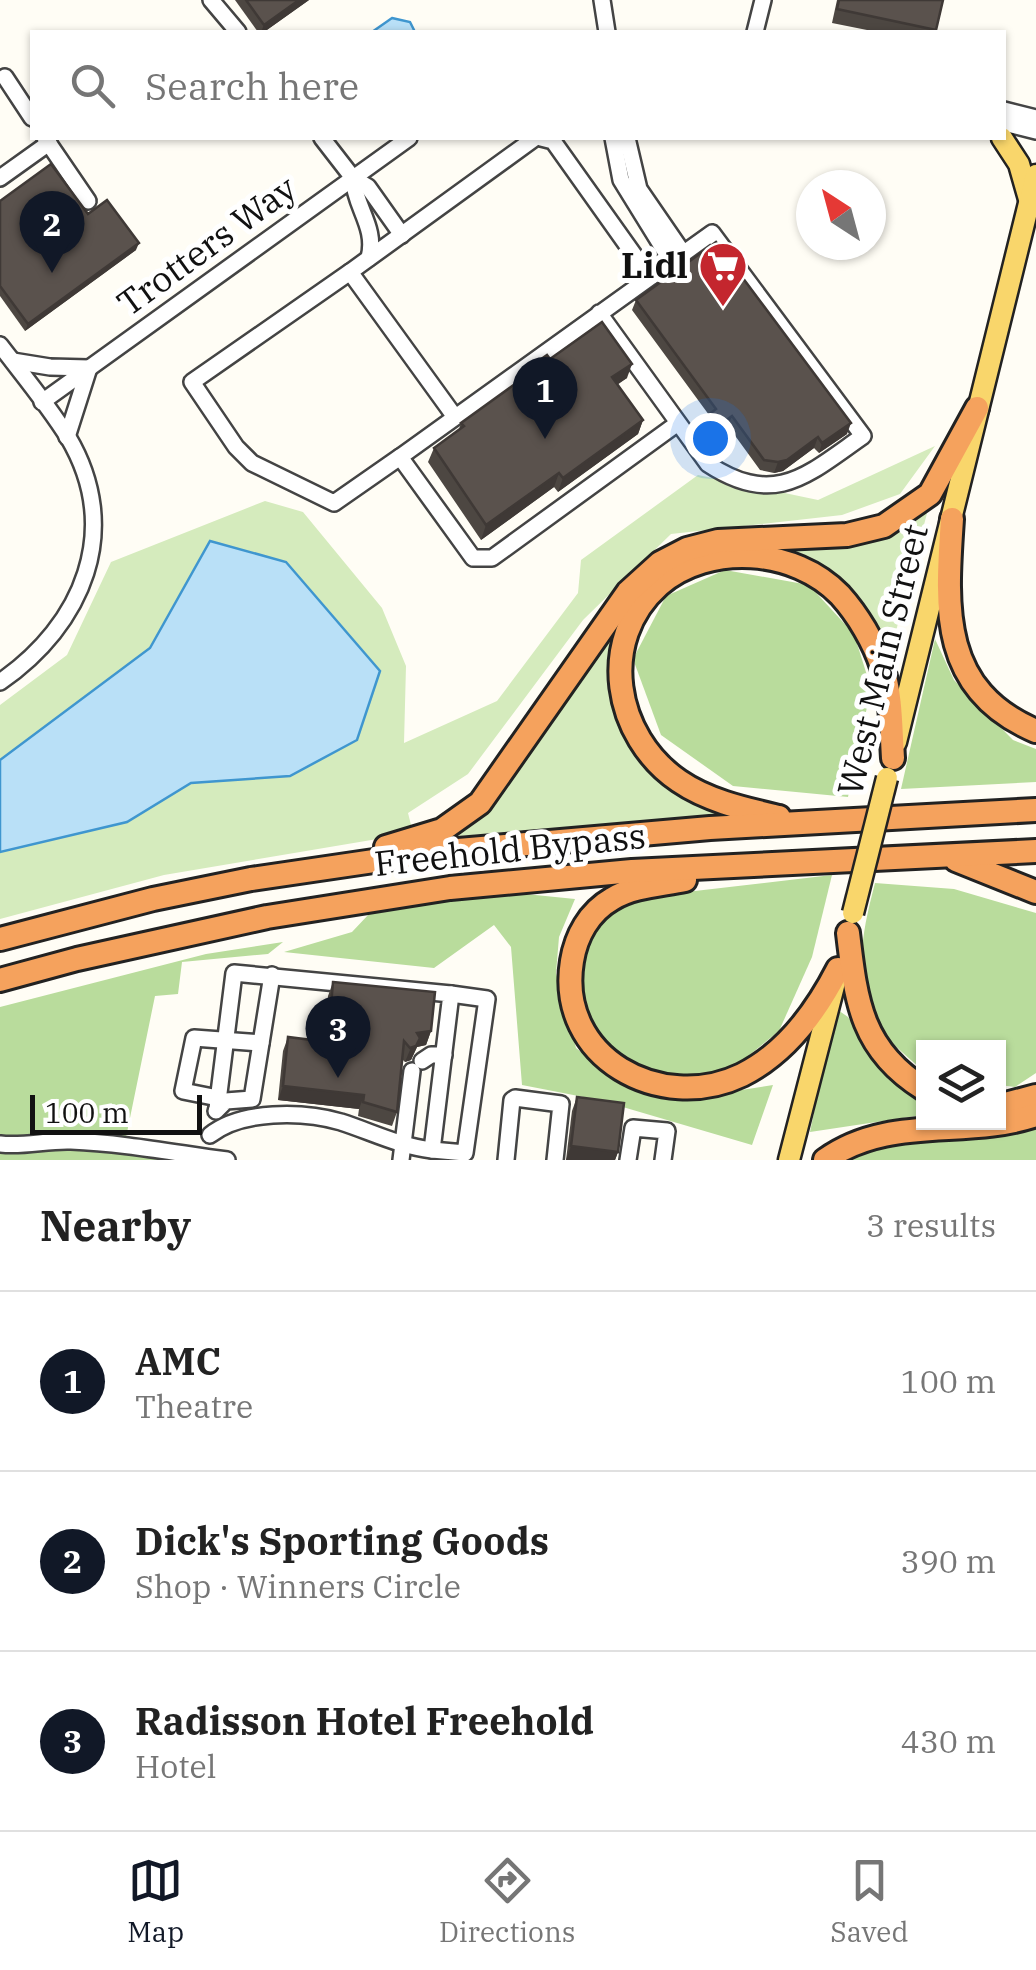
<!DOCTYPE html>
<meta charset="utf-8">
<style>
body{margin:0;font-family:"IBM Plex Serif",serif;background:#f2f2f2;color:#222}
.controls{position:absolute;right:30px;bottom:30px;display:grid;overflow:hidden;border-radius:0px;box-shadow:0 2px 8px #0004}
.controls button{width:90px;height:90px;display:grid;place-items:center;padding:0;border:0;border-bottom:2px solid #e0e0e0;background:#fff;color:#222;font:50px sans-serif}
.compass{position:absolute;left:796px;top:170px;width:90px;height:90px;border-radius:50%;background:#fff;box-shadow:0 2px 8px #0004;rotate:324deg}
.scale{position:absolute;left:30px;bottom:25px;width:172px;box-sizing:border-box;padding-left:10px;border:5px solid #111;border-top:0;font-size:28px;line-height:35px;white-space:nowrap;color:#111;-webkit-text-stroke:8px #fff;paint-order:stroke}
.you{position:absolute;left:710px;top:438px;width:35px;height:35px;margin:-25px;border:8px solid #fff;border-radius:50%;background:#1a73e8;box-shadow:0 0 0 15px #1a73e833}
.badge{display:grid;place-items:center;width:65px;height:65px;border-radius:50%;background:#111827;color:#fff;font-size:32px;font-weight:700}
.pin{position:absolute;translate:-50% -82px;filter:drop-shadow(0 2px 5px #0008)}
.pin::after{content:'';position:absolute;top:52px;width:35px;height:30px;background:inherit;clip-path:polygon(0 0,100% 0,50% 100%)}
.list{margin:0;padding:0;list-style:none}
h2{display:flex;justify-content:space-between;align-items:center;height:130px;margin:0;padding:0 40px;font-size:42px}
h2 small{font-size:32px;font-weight:400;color:#767676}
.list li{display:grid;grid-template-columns:65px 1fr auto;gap:30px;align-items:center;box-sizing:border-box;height:180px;padding:0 40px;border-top:2px solid #e0e0e0}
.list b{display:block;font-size:38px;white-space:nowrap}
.list p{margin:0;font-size:32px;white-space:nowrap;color:#767676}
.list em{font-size:32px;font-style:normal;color:#767676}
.icon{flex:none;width:55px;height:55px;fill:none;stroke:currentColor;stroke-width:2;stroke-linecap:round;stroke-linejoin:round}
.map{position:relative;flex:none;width:1036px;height:1160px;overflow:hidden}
.search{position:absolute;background:#fff;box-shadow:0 2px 8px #0004;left:30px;right:30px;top:30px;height:110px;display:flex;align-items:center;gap:25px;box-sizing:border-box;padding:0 35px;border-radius:0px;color:#767676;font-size:38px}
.sheet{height:670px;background:#fff}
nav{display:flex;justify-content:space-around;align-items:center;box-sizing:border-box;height:140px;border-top:2px solid #e0e0e0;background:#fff;font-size:28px;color:#767676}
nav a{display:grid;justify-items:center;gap:5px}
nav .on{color:#111827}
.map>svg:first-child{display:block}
.green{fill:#d5ebbd}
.forest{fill:#b9dc9c}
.water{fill:#b9e0f7;stroke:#3f96cf;stroke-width:2.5}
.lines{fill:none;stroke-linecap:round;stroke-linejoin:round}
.minor-casing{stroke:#444;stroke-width:20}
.major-casing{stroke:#222;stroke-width:25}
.highway-casing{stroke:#222;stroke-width:28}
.minor{stroke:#fff;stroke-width:15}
.major{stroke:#f9d66b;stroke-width:20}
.highway{stroke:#f5a25d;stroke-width:22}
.major-bridge-casing{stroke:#222;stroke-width:25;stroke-linecap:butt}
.major-bridge{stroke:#f9d66b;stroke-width:20}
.wall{fill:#4d4742}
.shaded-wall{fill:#3f3936}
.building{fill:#5a524d;stroke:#3f3936;stroke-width:2.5}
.labels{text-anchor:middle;stroke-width:10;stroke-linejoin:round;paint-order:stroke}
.street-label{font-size:35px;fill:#111;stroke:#fff}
.poi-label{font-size:35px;font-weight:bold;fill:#111;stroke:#fff;text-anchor:end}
</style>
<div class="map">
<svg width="1036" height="1160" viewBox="0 0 1036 1160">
<rect width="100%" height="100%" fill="#fffdf5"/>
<g class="green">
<path d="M935,446L900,494L842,515L671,534L583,620L468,774L408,813L413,833L164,875L0,919V852L127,822L191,783L290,776L210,541L150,648L0,760V705L67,655L111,562L265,501L303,512L382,608L406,666L404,743L497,701L578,593L581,560L698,475L818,500Z"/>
<path d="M930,502L886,669L865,612L755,546L811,542Z"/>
<path d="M631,600L614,638L636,750L730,813L438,838Z"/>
</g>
<g class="forest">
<path d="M725,570L809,585L854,634L871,688L848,797L733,786L661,735L633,659L666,596Z"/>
<path d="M935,639L954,680L1013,740L1036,749V782L901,789Z"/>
<path d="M832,875L812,957L779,1031L732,1069L696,1081L638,1070L600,1043L577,992L584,941L598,918L643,897Z"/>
<path d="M875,883L954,889L1036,913V1073L1015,1087L999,1085L998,1048H924L923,1071C911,1059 894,1047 884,1033C851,983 861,937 875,883Z"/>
<path d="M505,892L575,899L559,937L556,973L576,1048L614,1078L648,1092L683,1099L773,1085L752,1145L599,1100L522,1085L511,947L494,925L434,968L284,952L352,932L369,914Z"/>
<path d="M283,942L268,954L182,962L178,994L155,996L124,1147L172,1153L170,1160H0V1007L206,954Z"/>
<path d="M835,1008L848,1017L895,1080L923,1098V1115L810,1132Z"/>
<path d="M1036,1125V1160H849L871,1145Z"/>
</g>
<g class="water">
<path d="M392,18L410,22L415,32H372Z"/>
<path d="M210,541L286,562L380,671L357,740L290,776L191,783L127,822L0,852V760L150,648Z"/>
</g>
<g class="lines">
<g class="minor-casing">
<g id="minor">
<path d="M211,0L238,32"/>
<path d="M602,0L607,32"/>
<path d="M755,32L763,0"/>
<path d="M5,77L32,118"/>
<path d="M1004,110L1036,118"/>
<path d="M1004,123L1036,131"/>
<path d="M45,138L88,201"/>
<path d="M322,138L353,178L368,187L402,235"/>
<path d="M541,138L553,141L649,276"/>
<path d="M613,138L621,180L671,261"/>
<path d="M627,138L639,189L683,253"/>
<path d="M0,178L49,143"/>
<path d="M353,178C355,208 377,227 369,258"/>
<path d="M350,272L192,382L236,447L252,463L334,503L400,457"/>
<path d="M599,313L708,464C775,508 807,475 863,436L712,233L400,457L473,558H492L678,423"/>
<path d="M0,345C23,375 48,405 68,437C123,530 83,625 0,682"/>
<path d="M13,361L50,367L89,368L67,437"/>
<path d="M42,402L409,138"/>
<path d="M455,417L350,272L535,138"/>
<path d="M422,1061L431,1055H444"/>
<path d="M218,1098L183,1091L194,1038L261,1043"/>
<path d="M216,1111L226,1101L252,1099L272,975"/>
<path d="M210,1135C241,1110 303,1111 341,1122C372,1132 399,1146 432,1150L451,994L234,973L217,1109"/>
<path d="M0,1144C24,1147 47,1140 71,1141C123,1143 175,1153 227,1160"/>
<path d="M432,1150L465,1153L487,999L451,994"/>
<path d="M401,1160L412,1071"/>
<path d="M506,1160L512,1100L515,1098L561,1104L555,1160"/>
<path d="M628,1160L633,1128L667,1131L663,1160"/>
</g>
</g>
<g class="major-casing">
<g id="major">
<path d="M1002,138L1019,164L1029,199"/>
<path d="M896,742L1036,175"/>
<path d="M789,1160L835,982"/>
</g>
</g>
<g class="highway-casing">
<g id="highway">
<path d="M952,519C946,607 939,690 1036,731"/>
<path d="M779,817C745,809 708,801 679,781C614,737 597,640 659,585C709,542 795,548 840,595C858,615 874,642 882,667C892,695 891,728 893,758"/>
<path d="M386,847L442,830L480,803L628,592L660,563L687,549L718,541L847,535L884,526L930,494L977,408"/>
<path d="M956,860L1036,892"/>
<path d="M685,880C661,885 633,886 612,899C589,912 576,936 572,961C556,1058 661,1114 742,1075C786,1053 816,1012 838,969"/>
<path d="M848,933C856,1001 861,1050 924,1089"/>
<path d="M0,939L153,899L251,879L435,852L710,828L1036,810"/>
<path d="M0,980L77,959L267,917L450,888L632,871L1036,851"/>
<path d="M998,1106L1036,1096"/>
<path d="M825,1160C889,1114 966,1139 1036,1115"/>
</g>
</g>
<use href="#minor" class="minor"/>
<use href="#major" class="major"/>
<use href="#highway" class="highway"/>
<g class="major-bridge-casing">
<path id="major-bridge" d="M853,913L887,778"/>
</g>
<use href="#major-bridge" class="major-bridge"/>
</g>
<g class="wall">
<path d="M235,0H309L264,32H258Z"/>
<path d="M837,0H943L935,32H877L832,23Z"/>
<path d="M0,201L136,250L25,331L0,296Z"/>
<path d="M636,300L847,434L819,453L814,448L783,471L774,473L760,470L728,426L706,442L698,430L702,420L709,415L632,310Z"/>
<path d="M550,359L627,378L617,384L643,420L638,434L558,492L554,487L481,540L428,462L434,448L459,429L461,423L527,376L530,367Z"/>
<path d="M333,982L431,1031L426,1045L417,1047L411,1060L405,1062L402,1059L397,1112L392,1126L358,1116L359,1109L278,1100L283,1051L288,1037L324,1041L328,996Z"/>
<path d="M577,1097L618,1152L615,1160H566L572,1111Z"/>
</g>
<g class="shaded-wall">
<path d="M299,0H309L264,32H261L264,25Z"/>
<path d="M139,243L136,250L25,331L28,324Z"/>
<path d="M632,364L627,378L607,392L612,377Z"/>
<path d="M732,416L728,426L706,442L710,432Z"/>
<path d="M643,420L638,434L558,492L563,478Z"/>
<path d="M851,423L847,434L819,453L822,443Z"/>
<path d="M818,437L814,448L783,471L774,473L778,462Z"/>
<path d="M559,473L554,487L481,540L486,525Z"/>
<path d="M431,1031L426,1045L417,1047L411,1060L405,1062L417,1033Z"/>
<path d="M283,1086L364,1095L359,1109L278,1100Z"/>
<path d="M571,1146L618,1152L615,1160H566Z"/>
</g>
<g class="building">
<path d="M246,0H299L264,25Z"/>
<path d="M839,0H943L936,30L837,9Z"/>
<path d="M51,164L88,214L107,200L139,243L28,324L0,286V201Z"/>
<path d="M716,242L851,423L822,443L818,437L787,460L778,462L764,460L732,416L710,432L702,420L716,409L636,300Z"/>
<path d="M602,322L632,364L612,377L643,420L563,478L559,473L486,525L434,448L464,426L461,423L533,371L530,367L547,355L550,359Z"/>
<path d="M333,982L435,992L431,1031L417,1033L420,1038L416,1046L410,1048L404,1041L397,1112L363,1102L364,1095L283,1086L288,1037L328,1042Z"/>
<path d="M577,1097L624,1103L618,1152L571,1146Z"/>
</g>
<defs>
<g id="supermarket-pin" transform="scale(2.5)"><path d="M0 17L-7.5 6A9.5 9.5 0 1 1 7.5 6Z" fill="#c4262e" stroke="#fff"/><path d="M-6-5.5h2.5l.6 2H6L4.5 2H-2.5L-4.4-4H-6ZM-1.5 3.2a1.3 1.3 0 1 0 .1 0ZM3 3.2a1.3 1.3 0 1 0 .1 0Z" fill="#fff"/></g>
</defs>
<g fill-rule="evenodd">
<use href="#supermarket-pin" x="723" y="266"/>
</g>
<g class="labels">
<g class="street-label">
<text transform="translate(207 246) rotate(-36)" y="12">Trotters Way</text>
<text transform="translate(883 660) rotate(-76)" y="12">West Main Street</text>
<text transform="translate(510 850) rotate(-6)" y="12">Freehold Bypass</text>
</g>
<g class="poi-label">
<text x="688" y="278">Lidl</text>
</g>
</g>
</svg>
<div class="controls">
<button><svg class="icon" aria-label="layers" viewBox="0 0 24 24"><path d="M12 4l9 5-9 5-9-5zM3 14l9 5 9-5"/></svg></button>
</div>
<svg class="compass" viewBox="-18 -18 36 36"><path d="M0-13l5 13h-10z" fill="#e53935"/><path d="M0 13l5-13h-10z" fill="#767676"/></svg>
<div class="scale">100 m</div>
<div class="you"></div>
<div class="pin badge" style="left:545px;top:439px">1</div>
<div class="pin badge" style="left:52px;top:273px">2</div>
<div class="pin badge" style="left:338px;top:1078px">3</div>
<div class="search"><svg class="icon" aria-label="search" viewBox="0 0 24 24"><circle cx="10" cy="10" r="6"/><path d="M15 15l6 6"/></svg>Search here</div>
</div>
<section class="sheet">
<h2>Nearby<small>3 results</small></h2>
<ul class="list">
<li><span class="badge">1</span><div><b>AMC</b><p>Theatre</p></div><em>100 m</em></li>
<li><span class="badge">2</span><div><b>Dick's Sporting Goods</b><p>Shop · Winners Circle</p></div><em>390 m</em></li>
<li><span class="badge">3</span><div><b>Radisson Hotel Freehold</b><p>Hotel</p></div><em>430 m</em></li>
</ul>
</section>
<nav>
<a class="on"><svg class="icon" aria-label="map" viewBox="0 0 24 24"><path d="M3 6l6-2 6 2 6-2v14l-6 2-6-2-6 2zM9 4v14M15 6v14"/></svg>Map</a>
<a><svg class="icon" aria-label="directions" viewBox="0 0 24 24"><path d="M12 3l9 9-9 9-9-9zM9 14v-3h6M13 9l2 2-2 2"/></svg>Directions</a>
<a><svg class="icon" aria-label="saved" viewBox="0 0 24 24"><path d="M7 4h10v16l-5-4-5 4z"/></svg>Saved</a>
</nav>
